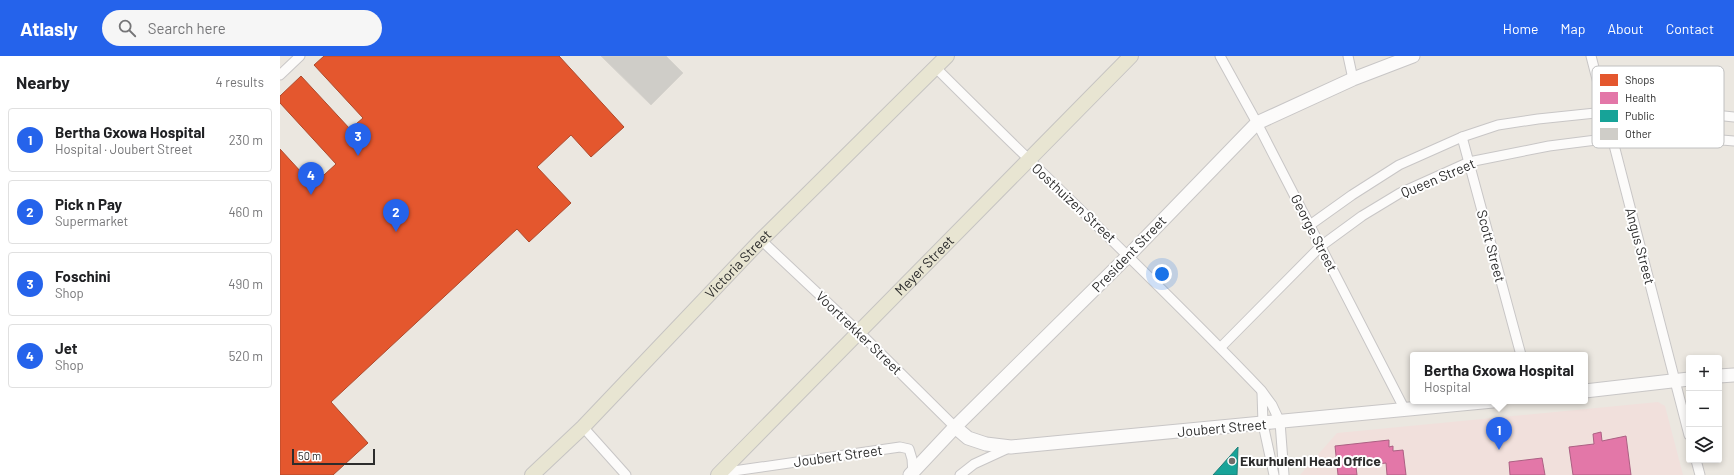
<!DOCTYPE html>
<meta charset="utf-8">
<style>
body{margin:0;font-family:Barlow,sans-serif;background:#f6f6f6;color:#202124}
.controls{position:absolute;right:12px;bottom:12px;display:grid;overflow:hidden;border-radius:4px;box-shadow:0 2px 6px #0003}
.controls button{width:36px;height:36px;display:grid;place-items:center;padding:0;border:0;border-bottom:1px solid #e0e0e0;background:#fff;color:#202124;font:20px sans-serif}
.scale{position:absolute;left:12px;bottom:10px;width:83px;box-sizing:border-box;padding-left:4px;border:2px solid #2c2c2c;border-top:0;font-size:11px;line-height:14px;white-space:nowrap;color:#2c2c2c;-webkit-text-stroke:3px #fff;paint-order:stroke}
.you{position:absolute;left:882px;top:218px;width:14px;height:14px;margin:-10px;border:3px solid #fff;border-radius:50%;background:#1a73e8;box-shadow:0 0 0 6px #1a73e833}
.badge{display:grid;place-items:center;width:26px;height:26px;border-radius:50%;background:#2563eb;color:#fff;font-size:13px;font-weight:700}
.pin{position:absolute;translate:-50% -33px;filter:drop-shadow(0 1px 2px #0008)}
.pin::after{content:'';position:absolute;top:21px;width:14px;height:12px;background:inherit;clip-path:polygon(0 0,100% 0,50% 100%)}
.popup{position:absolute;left:1130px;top:296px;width:178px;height:52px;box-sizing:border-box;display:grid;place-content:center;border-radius:4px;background:#fff;filter:drop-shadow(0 1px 3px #0005);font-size:13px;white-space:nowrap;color:#757577}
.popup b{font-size:15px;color:#202124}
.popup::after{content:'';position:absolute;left:50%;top:100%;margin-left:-8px;border:8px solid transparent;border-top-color:#fff}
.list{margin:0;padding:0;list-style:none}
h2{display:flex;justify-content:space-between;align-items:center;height:52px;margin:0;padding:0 16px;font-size:17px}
h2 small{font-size:13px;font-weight:400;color:#757577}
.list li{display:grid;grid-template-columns:26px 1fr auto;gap:12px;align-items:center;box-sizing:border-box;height:64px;margin:0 8px 8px;padding:0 8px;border:1px solid #e0e0e0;border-radius:4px}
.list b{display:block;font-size:15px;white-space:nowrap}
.list p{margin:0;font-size:13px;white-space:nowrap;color:#757577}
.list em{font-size:13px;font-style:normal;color:#757577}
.icon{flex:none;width:22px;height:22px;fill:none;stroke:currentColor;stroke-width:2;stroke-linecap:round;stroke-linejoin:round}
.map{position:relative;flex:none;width:1454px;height:419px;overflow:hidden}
header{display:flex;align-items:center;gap:24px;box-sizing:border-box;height:56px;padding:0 20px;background:#2563eb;color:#fff}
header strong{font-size:19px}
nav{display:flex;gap:22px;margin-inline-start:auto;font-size:14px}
.search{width:280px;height:36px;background:#f6f6f6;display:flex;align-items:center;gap:10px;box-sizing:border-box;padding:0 14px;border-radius:22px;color:#757577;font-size:15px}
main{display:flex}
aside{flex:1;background:#fff}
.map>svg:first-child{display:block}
.medical{fill:#f1e0dc}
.shops{fill:#e4572e;stroke:#ad4a2d}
.health{fill:#e377a8;stroke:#ac6083}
.public{fill:#17a398;stroke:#1d7f78}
.building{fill:#cfcdc8;stroke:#d6d3cd}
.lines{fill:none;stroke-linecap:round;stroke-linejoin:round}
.street-casing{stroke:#c8c6c6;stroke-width:11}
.secondary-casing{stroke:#c8c6c6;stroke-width:15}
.primary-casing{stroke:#c6c4c2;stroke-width:16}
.street{stroke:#fcfbfa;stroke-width:9}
.secondary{stroke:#fcfbfa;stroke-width:13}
.primary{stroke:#e8e5d2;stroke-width:14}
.poi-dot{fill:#6f6d6b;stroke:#fff;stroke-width:1.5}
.labels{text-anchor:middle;stroke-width:4;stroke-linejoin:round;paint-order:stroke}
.street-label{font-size:14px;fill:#2c2c2c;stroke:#fff}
.poi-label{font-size:14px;font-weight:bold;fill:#2c2c2c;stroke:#fff;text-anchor:start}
.key{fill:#fff;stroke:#c0c0c0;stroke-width:1}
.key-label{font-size:11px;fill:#2c2c2c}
</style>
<header>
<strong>Atlasly</strong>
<div class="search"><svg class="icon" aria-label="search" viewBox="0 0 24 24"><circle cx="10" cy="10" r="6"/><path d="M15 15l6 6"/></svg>Search here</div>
<nav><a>Home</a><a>Map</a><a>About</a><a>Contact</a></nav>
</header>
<main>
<aside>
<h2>Nearby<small>4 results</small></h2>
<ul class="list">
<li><span class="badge">1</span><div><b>Bertha Gxowa Hospital</b><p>Hospital · Joubert Street</p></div><em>230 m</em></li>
<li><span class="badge">2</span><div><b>Pick n Pay</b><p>Supermarket</p></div><em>460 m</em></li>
<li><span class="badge">3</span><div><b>Foschini</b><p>Shop</p></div><em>490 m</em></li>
<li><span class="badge">4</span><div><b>Jet</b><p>Shop</p></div><em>520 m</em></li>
</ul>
</aside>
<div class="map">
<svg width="1454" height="419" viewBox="0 0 1454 419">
<rect width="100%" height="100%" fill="#ebe7e0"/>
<path class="medical" d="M1378,346L1385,350L1403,419H1020L1057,377Z"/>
<path class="shops" d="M44,0H279L344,71L311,101L291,79L257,111L291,147L249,186L237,173L51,346L88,387L53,419H0V93L33,129L56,108L0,47V40L21,20L70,73L83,62L34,9Z"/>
<g class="health">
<path d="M1321,376L1322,385L1346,380L1351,419H1293L1289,391L1314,388L1313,378Z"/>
<path d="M1109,384V391L1113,390V395L1123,394L1126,419H1107L1106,407L1076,411L1077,419H1058L1055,390Z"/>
<path d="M1262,402L1265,419H1230L1229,406Z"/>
</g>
<path class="public" d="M958,391L957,419H933Z"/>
<path class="building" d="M321,0H386L403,17L371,49Z"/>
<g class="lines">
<g class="street-casing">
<g id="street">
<path d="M940,0L977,67L1125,354"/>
<path d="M1068,0L1073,23"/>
<path d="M1311,0L1409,379"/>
<path d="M656,12C764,120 876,224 981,334L992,349L1000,366L1004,419"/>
<path d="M0,19L20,0"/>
<path d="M1182,81L1241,299"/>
<path d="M1030,169L1072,139L1119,109L1182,81L1218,69L1258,63L1325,56L1388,54L1454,61"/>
<path d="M481,184L580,277L675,371"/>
<path d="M941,291L1041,190L1082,160L1120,137L1189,106L1269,90L1332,82L1407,81L1454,85"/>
<path d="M982,336L983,368L994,419"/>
<path d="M303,371L346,419"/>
<path d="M1416,404L1420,419"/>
<path d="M440,417L620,391L629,393L632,403L633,418"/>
<path d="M680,419L694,408L731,391"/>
</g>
</g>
<g class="secondary-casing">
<g id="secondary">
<path d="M1439,320L1454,319"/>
<path d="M1305,335L1409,323"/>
<path d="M675,371L688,382L706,388L731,391L1213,345"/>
<path d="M630,419L675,371L849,199L977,67L1073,23L1133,0"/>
</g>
</g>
<g class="primary-casing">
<g id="primary">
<path id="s1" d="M252,419L303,371L481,184L667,0"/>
<path id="s2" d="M438,419L851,0"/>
</g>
</g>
<use href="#street" class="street"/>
<use href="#secondary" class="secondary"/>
<use href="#primary" class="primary"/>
</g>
<circle class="poi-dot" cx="952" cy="405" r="4"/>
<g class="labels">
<g class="street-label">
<text transform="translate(1158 122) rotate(-23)" y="5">Queen Street</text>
<text transform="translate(794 147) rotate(43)" y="5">Oosthuizen Street</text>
<text transform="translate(1034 177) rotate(63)" y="5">George Street</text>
<text transform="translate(1211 190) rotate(75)" y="5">Scott Street</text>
<text transform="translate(1360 190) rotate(75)" y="5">Angus Street</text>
<text transform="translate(849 198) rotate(-46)" y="5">President Street</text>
<text dy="5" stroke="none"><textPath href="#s1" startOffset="295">Victoria Street</textPath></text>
<text dy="5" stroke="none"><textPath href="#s2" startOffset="294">Meyer Street</textPath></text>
<text transform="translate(579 277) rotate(44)" y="5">Voortrekker Street</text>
<text transform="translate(942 372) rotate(-5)" y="5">Joubert Street</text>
<text transform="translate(558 400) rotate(-8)" y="5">Joubert Street</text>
</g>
<g class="poi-label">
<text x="960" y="410">Ekurhuleni Head Office</text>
</g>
</g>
<rect x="1312" y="10" width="132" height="82" rx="6" class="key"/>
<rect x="1320" y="18" width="18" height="12" fill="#e4572e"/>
<rect x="1320" y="36" width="18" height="12" fill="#e377a8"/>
<rect x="1320" y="54" width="18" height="12" fill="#17a398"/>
<rect x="1320" y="72" width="18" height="12" fill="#cfcdc8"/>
<g class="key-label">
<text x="1345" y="28">Shops</text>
<text x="1345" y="46">Health</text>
<text x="1345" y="64">Public</text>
<text x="1345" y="82">Other</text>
</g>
</svg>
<div class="controls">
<button>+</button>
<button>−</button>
<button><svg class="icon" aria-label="layers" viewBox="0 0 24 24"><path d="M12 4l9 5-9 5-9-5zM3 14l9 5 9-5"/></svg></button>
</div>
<div class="scale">50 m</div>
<div class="you"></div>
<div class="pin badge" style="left:1219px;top:394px">1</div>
<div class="popup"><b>Bertha Gxowa Hospital</b>Hospital</div>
<div class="pin badge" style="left:116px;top:176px">2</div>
<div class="pin badge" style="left:78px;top:100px">3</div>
<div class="pin badge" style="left:31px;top:139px">4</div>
</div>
</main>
